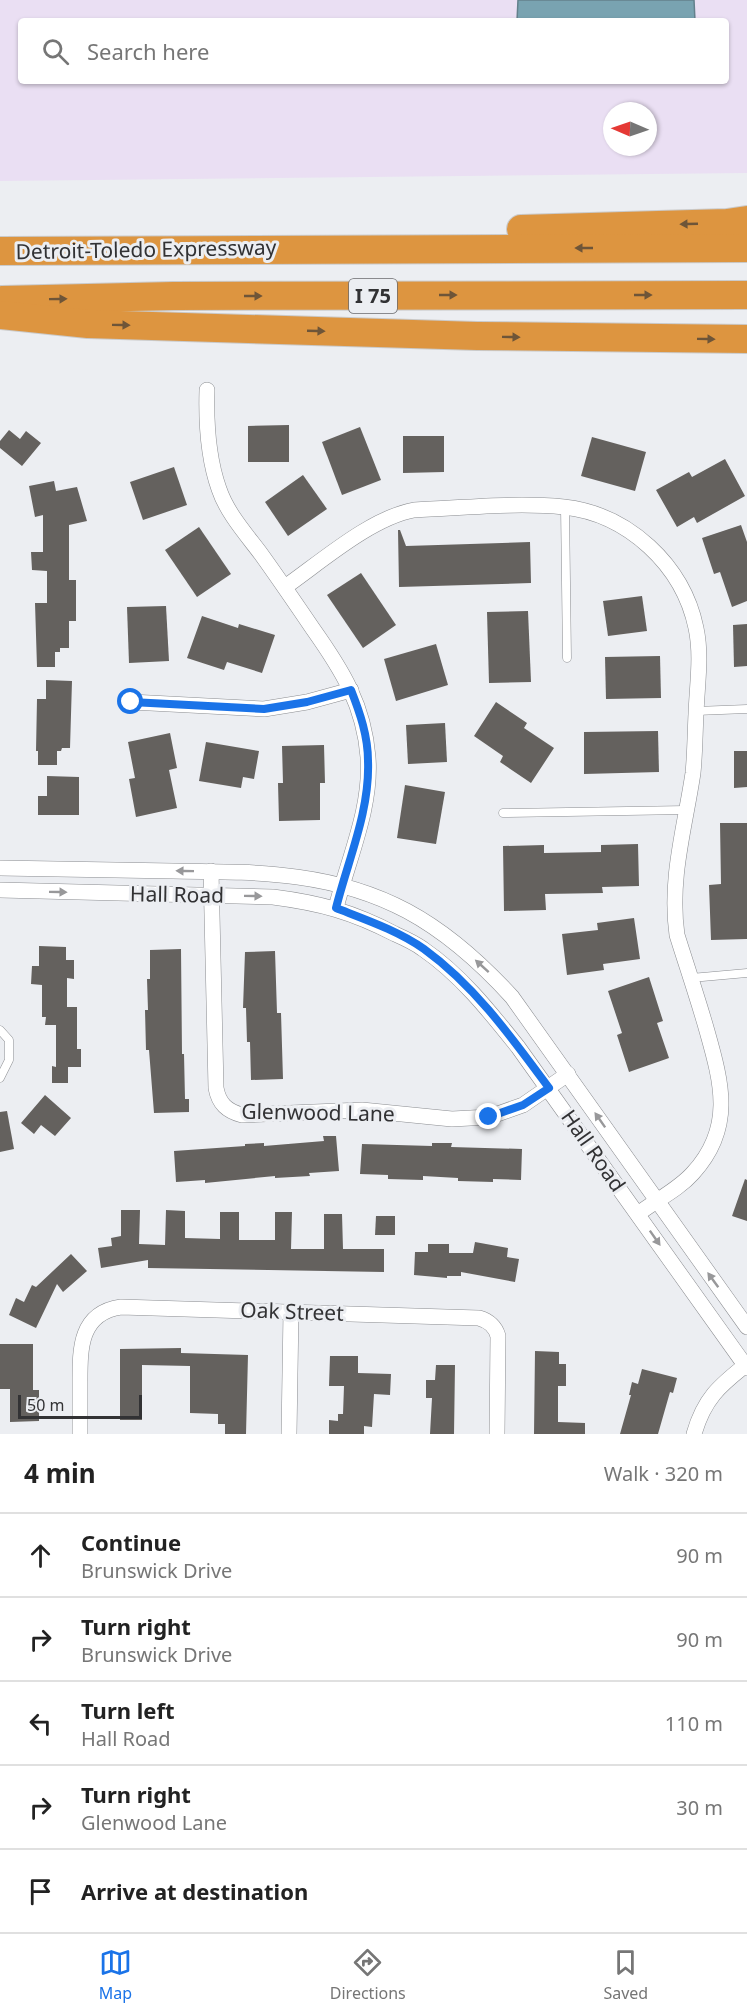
<!DOCTYPE html>
<meta charset="utf-8">
<style>
body{margin:0;font-family:"Noto Sans",sans-serif;background:#f2f2f2;color:#222}
.compass{position:absolute;left:603px;top:102px;width:54px;height:54px;border-radius:50%;background:#fff;box-shadow:0 2px 4px #0004;rotate:272deg}
.scale{position:absolute;left:18px;bottom:15px;width:124px;box-sizing:border-box;padding-left:6px;border:3px solid #323234;border-top:0;font-size:16px;line-height:21px;white-space:nowrap;color:#323234;-webkit-text-stroke:4px #eceef2;paint-order:stroke}
.stop{position:absolute;width:18px;height:18px;margin:-14px;border:4px solid #1a73e8;border-radius:50%;background:#fff}
.stop.end{background:#1a73e8;border-color:#fff;box-shadow:0 2px 6px #0008}
.list{margin:0;padding:0;list-style:none}
h2{display:flex;justify-content:space-between;align-items:center;height:78px;margin:0;padding:0 24px;font-size:26px}
h2 small{font-size:20px;font-weight:400;color:#767676}
.list li{display:grid;grid-template-columns:39px 1fr auto;gap:18px;align-items:center;box-sizing:border-box;height:84px;padding:0 24px;border-top:2px solid #e0e0e0}
.list b{display:block;font-size:22px;white-space:nowrap}
.list p{margin:0;font-size:20px;white-space:nowrap;color:#767676}
.list em{font-size:20px;font-style:normal;color:#767676}
.icon{flex:none;width:33px;height:33px;fill:none;stroke:currentColor;stroke-width:2;stroke-linecap:round;stroke-linejoin:round}
.map{position:relative;flex:none;width:747px;height:1434px;overflow:hidden}
.search{position:absolute;background:#fff;box-shadow:0 2px 4px #0004;left:18px;right:18px;top:18px;height:66px;display:flex;align-items:center;gap:15px;box-sizing:border-box;padding:0 21px;border-radius:6px;color:#767676;font-size:22px}
.sheet{height:498px;background:#fff}
nav{display:flex;justify-content:space-around;align-items:center;box-sizing:border-box;height:84px;border-top:2px solid #e0e0e0;background:#fff;font-size:16px;color:#767676}
nav a{display:grid;justify-items:center;gap:3px}
nav .on{color:#1a73e8}
.map>svg:first-child{display:block}
.industrial{fill:#eadff3;fill-rule:evenodd}
.water{fill:#79a3b1;stroke:#64818c;stroke-width:1.5}
.building{fill:#64615e}
.lines{fill:none;stroke-linecap:round;stroke-linejoin:round}
.service-casing{stroke:#8b8d91;stroke-width:9}
.minor-casing{stroke:#8b8d91;stroke-width:16}
.motorway-casing{stroke:#cacaca;stroke-width:30}
.service{stroke:#fff;stroke-width:8}
.minor{stroke:#fff;stroke-width:15}
.motorway{stroke:#dd9540;stroke-width:28}
.oneway{fill:#6e5538}
.oneway2{fill:#98989a}
.route{stroke:#1a73e8;stroke-width:8}
.labels{text-anchor:middle;stroke-width:6;stroke-linejoin:round;paint-order:stroke}
.shield{fill:#eceef2;stroke:#6a6a6d;stroke-width:1.5}
.shield-label{font-size:20px;font-weight:bold;fill:#323234}
.street-label{font-size:21px;fill:#323234;stroke:#eceef2}
</style>
<div class="map">
<svg width="747" height="1434" viewBox="0 0 747 1434">
<rect width="100%" height="100%" fill="#eceef2"/>
<path class="industrial" d="M0,0H747V173L0,181ZM21,21H726V81H21ZM612,111H648V147H612Z"/>
<path class="water" d="M518,0H694L695,21H517Z"/>
<g class="building">
<path d="M289,425V462H248V426Z"/>
<path d="M360,427L381,480L342,495L322,442Z"/>
<path d="M9,430L20,439L26,431L41,443L22,466L0,448V441Z"/>
<path d="M403,436H444V472L403,473Z"/>
<path d="M592,437L646,452L635,491L581,476Z"/>
<path d="M725,459L745,496L697,523L694,517L677,527L656,490L689,472L692,477Z"/>
<path d="M174,467L187,505L143,520L130,482Z"/>
<path d="M303,475L327,509L288,536L265,502Z"/>
<path d="M54,481L56,491L77,487L87,521L69,525V580H76V621H69V648H60V652H55V667H37L35,603H47V571L32,570L31,552H43V515L35,517L29,486Z"/>
<path d="M741,525L747,542V601L732,607L720,572L714,574L702,538Z"/>
<path d="M199,527L231,574L197,597L165,550Z"/>
<path d="M398,530H400L406,546L530,542L531,583L399,587Z"/>
<path d="M361,573L396,625L363,648L327,595Z"/>
<path d="M642,596L647,631L608,636L603,601Z"/>
<path d="M166,606L169,661L129,663L127,607Z"/>
<path d="M528,611L531,682L489,683L487,612Z"/>
<path d="M202,616L238,628L239,624L275,635L262,673L227,662L224,670L187,658Z"/>
<path d="M747,624V666L734,667L733,625Z"/>
<path d="M436,644L448,685L396,701L384,659Z"/>
<path d="M660,656L661,698L606,699L605,657Z"/>
<path d="M46,680L72,681L70,748H62L61,751H57V765H38V751H36L37,699H46Z"/>
<path d="M496,702L527,723L524,728L554,748L531,783L500,762L503,756L474,736Z"/>
<path d="M445,723L447,762L408,764L406,725Z"/>
<path d="M658,731L659,772L584,774V732Z"/>
<path d="M170,733L177,768L169,770L177,808L136,817L129,779L135,778L128,742Z"/>
<path d="M206,742L259,751L254,779L243,777L241,788L199,781Z"/>
<path d="M324,745L325,783H320V820L279,821L278,783H283L282,746Z"/>
<path d="M734,751H747V787L734,788Z"/>
<path d="M47,776L79,777V815H38V796H47Z"/>
<path d="M405,785L445,792L436,844L397,838Z"/>
<path d="M720,823H747V939L711,940L709,885L721,884Z"/>
<path d="M638,844L639,886L602,887L603,893L545,894L546,910L504,911L503,846L544,845V853L601,852V845Z"/>
<path d="M634,918L640,959L603,964L604,970L567,975L562,934L598,930L597,923Z"/>
<path d="M39,946L66,947V960H74V979L67,978V1007H77V1049H81V1067H68V1083H52V1066L56,1067V1025H45L46,1017H42V985L31,984L32,966H39Z"/>
<path d="M181,949L182,1054H184L185,1099H189V1112L154,1113L149,1050H146L145,1010H148L147,979H150V950Z"/>
<path d="M275,951L277,1013H281L283,1079L251,1080L250,1042H247L246,1008H243L245,952Z"/>
<path d="M649,977L663,1021L657,1023L669,1058L629,1072L617,1035L622,1033L608,991Z"/>
<path d="M45,1095L71,1118L55,1136L41,1125L34,1134L21,1123Z"/>
<path d="M7,1111L14,1149L0,1152V1112Z"/>
<path d="M323,1136H336L339,1171L309,1173L310,1176L275,1178V1176L205,1183V1180L176,1182L174,1151L245,1146V1144L264,1143V1146L324,1141Z"/>
<path d="M432,1143H452L451,1147L522,1149L521,1180L493,1179V1182L458,1181V1178L423,1176V1180L388,1179V1175L360,1174L362,1144L432,1146Z"/>
<path d="M745,1179L747,1180V1221L732,1216Z"/>
<path d="M121,1210H140L139,1244L165,1245L166,1210L185,1211V1238L220,1239V1212H239V1240H275V1212H292L291,1249H324V1214H342L343,1249H384V1272L148,1268V1260L101,1268L98,1248L112,1246L111,1238L121,1236Z"/>
<path d="M376,1216H395V1235H375Z"/>
<path d="M475,1242L508,1248L507,1257L519,1259L515,1282L461,1272V1276H447V1278L414,1275L415,1252H428V1244H449V1253H473Z"/>
<path d="M71,1254L87,1271L63,1292L57,1284L36,1328L9,1315L16,1298L24,1302L32,1285L36,1287Z"/>
<path d="M0,1344H33V1390H39V1421L10,1422V1389H0Z"/>
<path d="M181,1348V1353L248,1355L246,1434H225V1424H218V1414L190,1413V1366L142,1365V1420H120V1349Z"/>
<path d="M535,1351L559,1352V1364H566V1386H558V1422L585,1423V1434H534Z"/>
<path d="M330,1356H358V1373L391,1374L390,1395L374,1394L372,1427L364,1426V1434H329V1420L338,1421V1414H343L344,1386H329Z"/>
<path d="M436,1365H455L454,1434H430L432,1398H426V1380H435Z"/>
<path d="M642,1369L677,1378L673,1393L670,1392L658,1434H620L631,1395H629L632,1382L638,1384Z"/>
</g>
<g class="lines">
<g class="service-casing">
<g id="service">
<path d="M565,507L567,658"/>
<path d="M696,711L747,709"/>
<path d="M503,813L686,810"/>
<path d="M691,978L747,973"/>
<path d="M0,1030L9,1040V1060L0,1078"/>
</g>
</g>
<g class="minor-casing">
<g id="minor">
<path d="M207,390C206,422 208,458 219,489C227,513 246,534 261,554C279,579 296,604 313,629C342,670 364,705 368,757C372,808 348,859 336,908"/>
<path d="M285,587C322,561 371,518 414,510C464,508 515,502 564,507C628,514 683,565 696,628C702,656 697,685 696,714C695,733 695,753 693,773C685,827 669,879 677,935C687,967 698,999 707,1031C722,1084 734,1128 693,1173C678,1190 656,1200 638,1214"/>
<path d="M131,702L264,709L307,702L351,690"/>
<path d="M0,868C57,869 115,870 173,871C255,872 332,871 407,911C448,933 481,963 512,997L747,1327"/>
<path d="M211,871L216,1088C219,1104 227,1111 242,1115L362,1110L452,1119L489,1117L523,1105L568,1074"/>
<path d="M0,890L273,897C320,903 353,912 395,934C404,938 415,943 423,949C461,975 490,1012 518,1047L747,1368"/>
<path d="M80,1434C80,1417 80,1400 80,1383C80,1350 79,1313 121,1307L479,1318C489,1321 495,1326 498,1336L497,1434"/>
<path d="M289,1434L291,1312"/>
<path d="M694,1434C704,1399 719,1386 747,1364"/>
</g>
</g>
<g class="motorway-casing">
<g id="motorway">
<path d="M521,229L727,223L747,220"/>
<path d="M0,251L747,248"/>
<path d="M2,300L173,296L747,295"/>
<path d="M0,315L88,324L477,336L747,339"/>
</g>
</g>
<use href="#service" class="service"/>
<use href="#minor" class="minor"/>
<use href="#motorway" class="motorway"/>
</g>
<defs><path id="oneway-solid" d="M-6-.8H1V-3.2L6.5 0L1 3.2V.8H-6Z" transform="scale(1.5)"/></defs>
<g class="oneway">
<use href="#oneway-solid" transform="translate(689 224) rotate(178)"/>
<use href="#oneway-solid" transform="translate(584 248) rotate(180)"/>
<use href="#oneway-solid" transform="translate(448 295)"/>
<use href="#oneway-solid" transform="translate(643 295)"/>
<use href="#oneway-solid" transform="translate(253 296)"/>
<use href="#oneway-solid" transform="translate(58 299) rotate(-1)"/>
<use href="#oneway-solid" transform="translate(121 325) rotate(1)"/>
<use href="#oneway-solid" transform="translate(316 331) rotate(2)"/>
<use href="#oneway-solid" transform="translate(511 337) rotate(1)"/>
<use href="#oneway-solid" transform="translate(706 339) rotate(1)"/>
</g>
<g class="oneway2">
<use href="#oneway-solid" transform="translate(185 871) rotate(-179)"/>
<use href="#oneway-solid" transform="translate(58 892) rotate(1)"/>
<use href="#oneway-solid" transform="translate(253 896) rotate(1)"/>
<use href="#oneway-solid" transform="translate(482 966) rotate(-138)"/>
<use href="#oneway-solid" transform="translate(600 1120) rotate(-125)"/>
<use href="#oneway-solid" transform="translate(655 1238) rotate(55)"/>
<use href="#oneway-solid" transform="translate(713 1280) rotate(-126)"/>
</g>
<g class="lines">
<path class="route" d="M131,702L264,709L307,702L351,690C360,713 368,736 368,761C370,811 348,860 336,908C364,919 399,931 424,949C475,986 512,1038 549,1088L523,1105L489,1117"/>
</g>
<g class="labels">
<rect class="shield" x="349" y="279" width="48" height="34" rx="4.5"/>
<g class="shield-label">
<text x="373" y="303">I 75</text>
</g>
<g class="street-label">
<text transform="translate(146 250) rotate(-1)" y="7">Detroit-Toledo Expressway</text>
<text transform="translate(177 895) rotate(1)" y="7">Hall Road</text>
<text transform="translate(318 1113) rotate(1)" y="7">Glenwood Lane</text>
<text transform="translate(593 1151) rotate(55)" y="7">Hall Road</text>
<text transform="translate(292 1312) rotate(2)" y="7">Oak Street</text>
</g>
</g>
</svg>
<svg class="compass" viewBox="-18 -18 36 36"><path d="M0-13l5 13h-10z" fill="#e53935"/><path d="M0 13l5-13h-10z" fill="#767676"/></svg>
<div class="scale">50 m</div>
<div class="stop" style="left:131px;top:702px"></div>
<div class="stop end" style="left:489px;top:1117px"></div>
<div class="search"><svg class="icon" aria-label="search" viewBox="0 0 24 24"><circle cx="10" cy="10" r="6"/><path d="M15 15l6 6"/></svg>Search here</div>
</div>
<section class="sheet">
<h2>4 min<small>Walk · 320 m</small></h2>
<ul class="list">
<li><svg class="icon" aria-label="ahead" viewBox="0 0 24 24"><path d="M12 20V5M6 11l6-6 6 6"/></svg><div><b>Continue</b><p>Brunswick Drive</p></div><em>90 m</em></li>
<li><svg class="icon" aria-label="right" viewBox="0 0 24 24"><path d="M7 20v-9h11M14 6l5 5-5 5"/></svg><div><b>Turn right</b><p>Brunswick Drive</p></div><em>90 m</em></li>
<li><svg class="icon" aria-label="left" viewBox="0 0 24 24"><path d="M17 20v-9H6M10 6l-5 5 5 5"/></svg><div><b>Turn left</b><p>Hall Road</p></div><em>110 m</em></li>
<li><svg class="icon" aria-label="right" viewBox="0 0 24 24"><path d="M7 20v-9h11M14 6l5 5-5 5"/></svg><div><b>Turn right</b><p>Glenwood Lane</p></div><em>30 m</em></li>
<li><svg class="icon" aria-label="arrive" viewBox="0 0 24 24"><path d="M6 21V4h12l-3 4 3 4H6"/></svg><div><b>Arrive at destination</b></div></li>
</ul>
</section>
<nav>
<a class="on"><svg class="icon" aria-label="map" viewBox="0 0 24 24"><path d="M3 6l6-2 6 2 6-2v14l-6 2-6-2-6 2zM9 4v14M15 6v14"/></svg>Map</a>
<a><svg class="icon" aria-label="directions" viewBox="0 0 24 24"><path d="M12 3l9 9-9 9-9-9zM9 14v-3h6M13 9l2 2-2 2"/></svg>Directions</a>
<a><svg class="icon" aria-label="saved" viewBox="0 0 24 24"><path d="M7 4h10v16l-5-4-5 4z"/></svg>Saved</a>
</nav>
